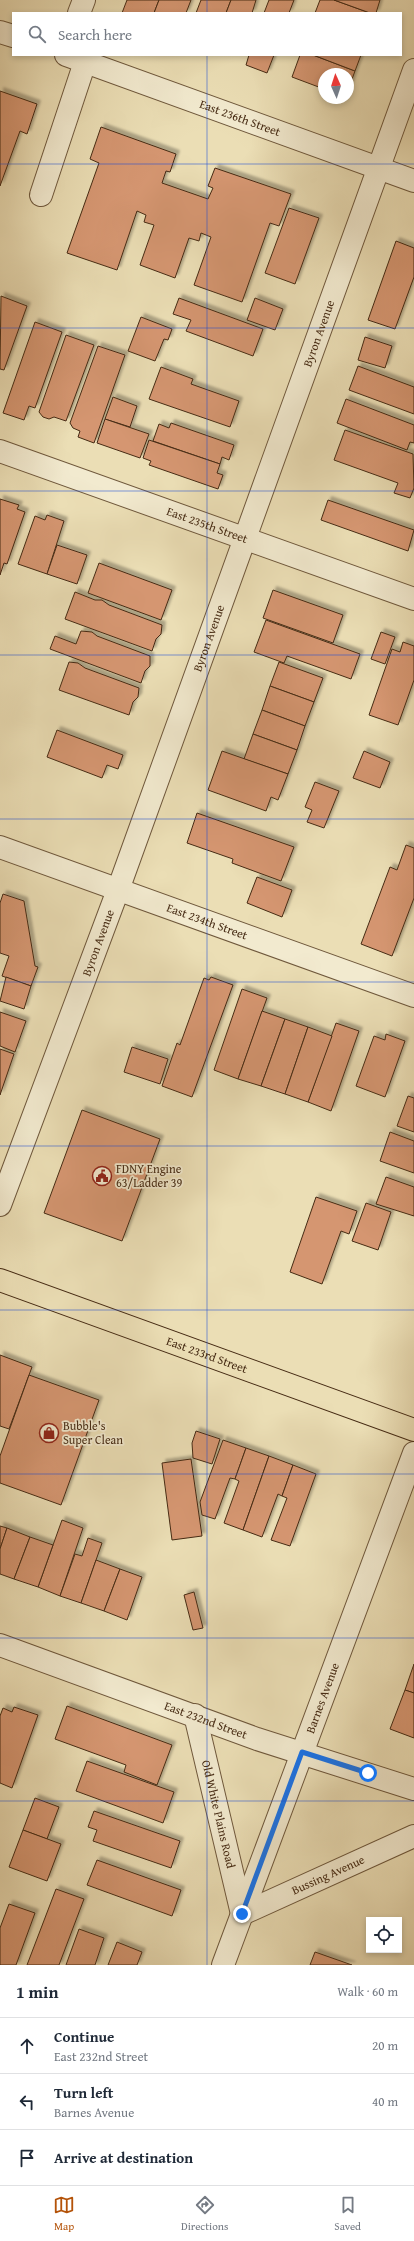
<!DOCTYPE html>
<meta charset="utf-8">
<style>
body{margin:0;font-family:"Gentium Book Plus",serif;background:#f2f2f3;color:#1f2937}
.controls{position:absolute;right:12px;bottom:12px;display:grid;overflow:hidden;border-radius:0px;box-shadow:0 2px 6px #0003}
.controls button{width:36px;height:36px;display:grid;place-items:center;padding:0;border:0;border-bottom:1px solid #e0e1e3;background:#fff;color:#1f2937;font:20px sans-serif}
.compass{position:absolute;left:318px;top:68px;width:36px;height:36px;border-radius:50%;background:#fff;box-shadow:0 2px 6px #0003;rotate:357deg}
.stop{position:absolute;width:12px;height:12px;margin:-9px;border:3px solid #1a73e8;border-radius:50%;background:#fff}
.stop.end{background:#1a73e8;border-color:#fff;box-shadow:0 1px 4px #0008}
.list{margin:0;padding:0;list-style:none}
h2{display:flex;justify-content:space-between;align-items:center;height:52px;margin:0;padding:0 16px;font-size:17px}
h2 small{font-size:13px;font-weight:400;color:#747a83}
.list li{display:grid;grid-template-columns:26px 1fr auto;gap:12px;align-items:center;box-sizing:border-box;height:56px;padding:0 16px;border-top:1px solid #e0e1e3}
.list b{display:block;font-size:15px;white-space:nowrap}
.list p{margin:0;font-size:13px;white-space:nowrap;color:#747a83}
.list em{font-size:13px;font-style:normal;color:#747a83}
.icon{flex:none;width:22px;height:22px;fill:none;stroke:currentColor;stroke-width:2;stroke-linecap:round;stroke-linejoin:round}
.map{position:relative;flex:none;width:414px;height:1965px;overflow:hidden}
.search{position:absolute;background:#fff;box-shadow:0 2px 6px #0003;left:12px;right:12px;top:12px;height:44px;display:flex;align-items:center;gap:10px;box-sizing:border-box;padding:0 14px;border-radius:0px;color:#747a83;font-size:15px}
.sheet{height:220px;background:#fff}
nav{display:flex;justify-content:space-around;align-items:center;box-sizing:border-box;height:56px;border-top:1px solid #e0e1e3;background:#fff;font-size:11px;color:#747a83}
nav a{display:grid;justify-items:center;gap:2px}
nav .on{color:#b45309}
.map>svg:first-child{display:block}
.building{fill:#d59671;stroke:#462b14;filter:url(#shadow)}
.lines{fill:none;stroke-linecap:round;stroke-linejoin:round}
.minor-casing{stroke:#6f583c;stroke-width:24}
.major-casing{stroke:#462b14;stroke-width:24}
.minor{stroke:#f2eacf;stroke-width:22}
.major{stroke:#ebdeb5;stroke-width:22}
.route{stroke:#1a73e8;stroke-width:5}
.grid{fill:none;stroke:#1d4ed8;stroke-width:1;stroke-opacity:0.55}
.labels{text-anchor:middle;stroke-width:3.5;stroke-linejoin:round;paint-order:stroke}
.street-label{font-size:12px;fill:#462b14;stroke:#f2eacf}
.poi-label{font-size:12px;fill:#462b14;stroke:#f2eacf;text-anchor:start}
</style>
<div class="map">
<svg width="414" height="1965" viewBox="0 0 414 1965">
<defs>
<filter id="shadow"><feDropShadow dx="3.5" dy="-3.5" stdDeviation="1" flood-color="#0004"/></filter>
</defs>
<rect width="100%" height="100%" fill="#ebdeb5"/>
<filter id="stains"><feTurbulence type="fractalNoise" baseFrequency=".005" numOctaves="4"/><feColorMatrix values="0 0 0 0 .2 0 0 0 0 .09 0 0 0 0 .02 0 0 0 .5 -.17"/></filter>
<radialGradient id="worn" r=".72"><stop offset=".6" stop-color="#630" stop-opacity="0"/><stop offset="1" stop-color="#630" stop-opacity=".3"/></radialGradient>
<g class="building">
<path d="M127,0H159L154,13H122Z"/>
<path d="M159,0H191L186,13H154Z"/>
<path d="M201,0H231L226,13H196Z"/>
<path d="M231,0H256L252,13H226Z"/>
<path d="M269,0H294L289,13H264Z"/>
<path d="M320,0H334L370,13H315Z"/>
<path d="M334,0H380L376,13H370Z"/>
<path d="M249,55H274L267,73L246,65Z"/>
<path d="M300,55H313L355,71L348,90V74H324V89L292,77Z"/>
<path d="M313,55H361L355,71Z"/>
<path d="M0,91L37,104L27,134L20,131L0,186Z"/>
<path d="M101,127L176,154L170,172L166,171L162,183L208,199L213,188L208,186L215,168L291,194L279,226L270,223L242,302L194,285L211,237L201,233L199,241L189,238L175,278L140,265L154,225L144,222L146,215L137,211L117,270L67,253L99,163L90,159Z"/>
<path d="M289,208L319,218L295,284L265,273Z"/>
<path d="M396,241L414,248V277L395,329L368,320Z"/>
<path d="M1,296L27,306L4,370L0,369Z"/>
<path d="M179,298L263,329L253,356L186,331L191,320L173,314Z"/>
<path d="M255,298L283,309L275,330L247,320Z"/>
<path d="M141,317L172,329L168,340L164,339L155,361L128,351Z"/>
<path d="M35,322L62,332L35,408L29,406L24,420L3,413Z"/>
<path d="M66,335L94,345L66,421L54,417L49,419L43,417L39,412Z"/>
<path d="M365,337L392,346L385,368L358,360Z"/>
<path d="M98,346L125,355L94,443L78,437L80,431L73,428L70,423Z"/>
<path d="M358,366L414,387V414L349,390Z"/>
<path d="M161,367L193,379L191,384L239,401L230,427L149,399Z"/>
<path d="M113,397L137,406L130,427L105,419Z"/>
<path d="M346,399L414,425V443L410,442L407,450L337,423Z"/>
<path d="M105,419L149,434L140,458L97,443Z"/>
<path d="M171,423L234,445L229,460L222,457L220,464L153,441L159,424L169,428Z"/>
<path d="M345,430L413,454L414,488L410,498L394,493L398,483L334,460Z"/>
<path d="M149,440L220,464L217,473L223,475L218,489L149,465L151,461L143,458Z"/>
<path d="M0,499L19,505L17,509L25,512L7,564L4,563L0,575Z"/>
<path d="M328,500L414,530L408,551L321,520Z"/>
<path d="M47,515L64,521L47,574L18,564L35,516L45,520Z"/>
<path d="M57,545L87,555L77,584L47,574Z"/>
<path d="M99,563L172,590L161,620L88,593Z"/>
<path d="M273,590L343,615L333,643L263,618Z"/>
<path d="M75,592L95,600H102L109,605L162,625L161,634L156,639L152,651L65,619Z"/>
<path d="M266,620L360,654L351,679L287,656L284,663L254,652Z"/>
<path d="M81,631L92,632L97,636L150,656V666L145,671L141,683L50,649L55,636L76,644Z"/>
<path d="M381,632L395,637L385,664L371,659Z"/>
<path d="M403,642L414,646V680L398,725L369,715L392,649L400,652Z"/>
<path d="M69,662L78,663L85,668L139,688L138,697L133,702L129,715L59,690Z"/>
<path d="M279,662L323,678L314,702L270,686Z"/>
<path d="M270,686L314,702L305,726L262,710Z"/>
<path d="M262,710L305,726L297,750L253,734Z"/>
<path d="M57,730L123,755L118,769L107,765L102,778L47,757Z"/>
<path d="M253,734L297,750L288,774L244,759Z"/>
<path d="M222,751L288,774L278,800L271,797L266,811L208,790Z"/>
<path d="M364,751L390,762L380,788L353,778Z"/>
<path d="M315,782L339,791L324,828L307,822L312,810L305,807Z"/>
<path d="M197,813L294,847L281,881L232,863L233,859L187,843Z"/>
<path d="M406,845L414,848V898L392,956L361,944L390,867L397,870Z"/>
<path d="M257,877L292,890L282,917L247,903Z"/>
<path d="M3,894L24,901L35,966L38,967L31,986L2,976L9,956L0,953V903Z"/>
<path d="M6,977L31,986L24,1009L0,1001Z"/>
<path d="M211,977L233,985L192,1097L162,1086L177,1043L180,1045L204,978L209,980Z"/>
<path d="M242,989L267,998L238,1079L214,1070Z"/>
<path d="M262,1011L285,1019L261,1086L238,1079Z"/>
<path d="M0,1012L26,1021L15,1052L0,1046Z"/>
<path d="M285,1019L308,1027L285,1094L261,1086Z"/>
<path d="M336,1023L359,1031L331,1111L308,1102Z"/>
<path d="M308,1027L332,1036L308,1102L285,1094Z"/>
<path d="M386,1034L405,1041L385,1097L356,1086L374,1036L385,1040Z"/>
<path d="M132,1047L168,1059L160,1084L124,1072Z"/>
<path d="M0,1049L14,1054L0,1095Z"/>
<path d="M408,1096L414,1098V1132L397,1126Z"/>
<path d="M82,1110L160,1139L122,1241L44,1213Z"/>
<path d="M390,1132L414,1141V1173L380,1161Z"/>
<path d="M386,1177L414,1187V1216L376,1204Z"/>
<path d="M316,1197L357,1211L349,1234L341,1231L322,1284L290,1272Z"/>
<path d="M366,1203L391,1212L378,1250L352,1241Z"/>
<path d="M0,1355L32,1367L9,1429L0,1426Z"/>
<path d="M29,1375L99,1400L61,1505L0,1483V1456Z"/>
<path d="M196,1431L220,1439L212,1464L193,1458L192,1443Z"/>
<path d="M223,1440L246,1448L235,1479L230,1478L215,1519L202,1515L200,1502Z"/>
<path d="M246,1448L269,1456L243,1530L224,1523L239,1481L235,1479Z"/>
<path d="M269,1456L293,1465L282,1496L278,1494L262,1537L243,1530Z"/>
<path d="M191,1459L202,1536L172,1540L162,1463Z"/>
<path d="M293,1465L316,1474L290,1546L271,1540L287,1498L282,1496Z"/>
<path d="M62,1520L83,1528L60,1596L38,1587Z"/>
<path d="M0,1526L7,1528L0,1549Z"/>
<path d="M7,1528L30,1537L14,1579L0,1574V1549Z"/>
<path d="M30,1537L53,1545L38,1587L14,1579Z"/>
<path d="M88,1538L102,1543L81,1603L60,1596L75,1554L82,1556Z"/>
<path d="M96,1560L120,1569L104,1611L81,1603Z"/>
<path d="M120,1569L142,1577L127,1620L104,1611Z"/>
<path d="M194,1592L203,1628L193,1630L184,1595Z"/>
<path d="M414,1664V1693L405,1690Z"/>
<path d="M405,1690L414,1693V1738L390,1729Z"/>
<path d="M67,1706L172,1745L157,1785L124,1772L126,1765L55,1739Z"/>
<path d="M14,1707L38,1715L12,1788L0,1783V1716L3,1708L12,1712Z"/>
<path d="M87,1761L174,1792L163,1823L76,1791Z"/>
<path d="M35,1798L59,1807L47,1839L23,1830Z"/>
<path d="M94,1811L180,1841L171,1868L93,1841L97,1830L88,1827Z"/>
<path d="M23,1830L61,1844L47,1881L9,1867Z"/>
<path d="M97,1860L181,1890L172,1916L87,1885Z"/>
<path d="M56,1889L84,1899L59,1965H27Z"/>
<path d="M9,1904L35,1913L16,1965H0V1928Z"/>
<path d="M79,1929L104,1938L95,1965H66Z"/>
<path d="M117,1942L142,1952L137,1965H108Z"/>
<path d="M315,1952L352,1965H310Z"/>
</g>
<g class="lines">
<g class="minor-casing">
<g id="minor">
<path d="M79,13L84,0"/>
<path d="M0,32L13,36"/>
<path id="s1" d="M66,55L414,181"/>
<path d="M41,195L85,62"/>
<path id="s2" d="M0,451L414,599"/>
<path id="s3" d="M0,847L414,996"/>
<path id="s4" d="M0,1205L118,890L414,70"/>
<path id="s5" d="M0,1645L257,1739L414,1789"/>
<path id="s6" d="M195,1715L242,1914L414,1836"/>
<path id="s7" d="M223,1965L414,1453"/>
</g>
</g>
<g class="major-casing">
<g id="major">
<path id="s8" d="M0,1280L414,1430"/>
</g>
</g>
<use href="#minor" class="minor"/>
<use href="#major" class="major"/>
</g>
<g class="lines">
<path class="route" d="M242,1914L302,1752L368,1773"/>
</g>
<path class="grid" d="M207,0V13M207,55V1965M0,164H414M0,328H414M0,491H414M0,655H414M0,819H414M0,982H414M0,1146H414M0,1310H414M0,1474H414M0,1638H414M0,1801H414"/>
<defs>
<g id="civic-ring" transform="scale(1)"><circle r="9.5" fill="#f2eacf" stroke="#8f2418" stroke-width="1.5"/><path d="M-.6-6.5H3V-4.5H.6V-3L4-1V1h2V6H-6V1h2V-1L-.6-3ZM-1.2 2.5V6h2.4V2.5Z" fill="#8f2418"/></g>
<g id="shop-ring" transform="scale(1)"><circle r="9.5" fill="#f2eacf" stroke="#8f2418" stroke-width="1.5"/><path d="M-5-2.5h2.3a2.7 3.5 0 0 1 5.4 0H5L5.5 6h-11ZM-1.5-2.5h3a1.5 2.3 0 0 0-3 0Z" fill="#8f2418"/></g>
</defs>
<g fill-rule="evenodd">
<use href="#civic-ring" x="102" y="1176"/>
<use href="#shop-ring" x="49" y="1433"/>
</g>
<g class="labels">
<g class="street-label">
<text dy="4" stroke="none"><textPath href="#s1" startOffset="185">East 236th Street</textPath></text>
<text dy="4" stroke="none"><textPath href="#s4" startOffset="928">Byron Avenue</textPath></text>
<text dy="4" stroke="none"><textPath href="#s2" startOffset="220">East 235th Street</textPath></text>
<text dy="4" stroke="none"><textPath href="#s4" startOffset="604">Byron Avenue</textPath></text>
<text dy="4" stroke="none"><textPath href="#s3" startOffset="220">East 234th Street</textPath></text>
<text dy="4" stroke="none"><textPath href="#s4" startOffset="280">Byron Avenue</textPath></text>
<text dy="4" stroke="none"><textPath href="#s8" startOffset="220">East 233rd Street</textPath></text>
<text dy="4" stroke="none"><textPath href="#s7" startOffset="285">Barnes Avenue</textPath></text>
<text dy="4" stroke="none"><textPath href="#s5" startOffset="219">East 232nd Street</textPath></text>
<text dy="4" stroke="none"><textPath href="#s6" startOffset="102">Old White Plains Road</textPath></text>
<text dy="4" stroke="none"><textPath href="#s6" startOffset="299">Bussing Avenue</textPath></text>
</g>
<g class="poi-label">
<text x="116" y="1173">FDNY Engine<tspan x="116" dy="14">63/Ladder 39</tspan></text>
<text x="63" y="1430">Bubble's<tspan x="63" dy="14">Super Clean</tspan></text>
</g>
</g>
<rect width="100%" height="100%" filter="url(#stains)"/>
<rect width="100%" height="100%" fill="url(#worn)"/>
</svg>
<div class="controls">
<button><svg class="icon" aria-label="locate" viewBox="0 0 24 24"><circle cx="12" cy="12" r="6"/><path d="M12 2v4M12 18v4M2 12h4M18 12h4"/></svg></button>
</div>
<svg class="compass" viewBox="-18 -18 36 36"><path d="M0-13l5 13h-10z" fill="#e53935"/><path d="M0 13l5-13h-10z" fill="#747a83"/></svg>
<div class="stop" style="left:368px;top:1773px"></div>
<div class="stop end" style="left:242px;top:1914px"></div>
<div class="search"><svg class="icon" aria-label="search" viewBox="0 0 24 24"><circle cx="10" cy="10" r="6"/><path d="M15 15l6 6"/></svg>Search here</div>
</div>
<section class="sheet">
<h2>1 min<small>Walk · 60 m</small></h2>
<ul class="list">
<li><svg class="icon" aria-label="ahead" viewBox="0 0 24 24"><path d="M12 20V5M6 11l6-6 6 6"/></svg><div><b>Continue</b><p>East 232nd Street</p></div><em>20 m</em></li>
<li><svg class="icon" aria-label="left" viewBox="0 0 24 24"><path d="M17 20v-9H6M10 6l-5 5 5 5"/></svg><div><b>Turn left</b><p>Barnes Avenue</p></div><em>40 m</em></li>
<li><svg class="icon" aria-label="arrive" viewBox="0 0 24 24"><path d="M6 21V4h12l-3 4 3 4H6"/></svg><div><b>Arrive at destination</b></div></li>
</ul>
</section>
<nav>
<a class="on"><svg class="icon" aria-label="map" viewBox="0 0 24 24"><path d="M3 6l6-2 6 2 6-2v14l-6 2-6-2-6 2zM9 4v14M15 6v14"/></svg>Map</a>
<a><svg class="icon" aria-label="directions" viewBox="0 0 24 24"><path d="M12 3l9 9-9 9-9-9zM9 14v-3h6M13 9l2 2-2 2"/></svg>Directions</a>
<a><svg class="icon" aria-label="saved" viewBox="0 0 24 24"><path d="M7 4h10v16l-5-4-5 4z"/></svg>Saved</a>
</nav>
